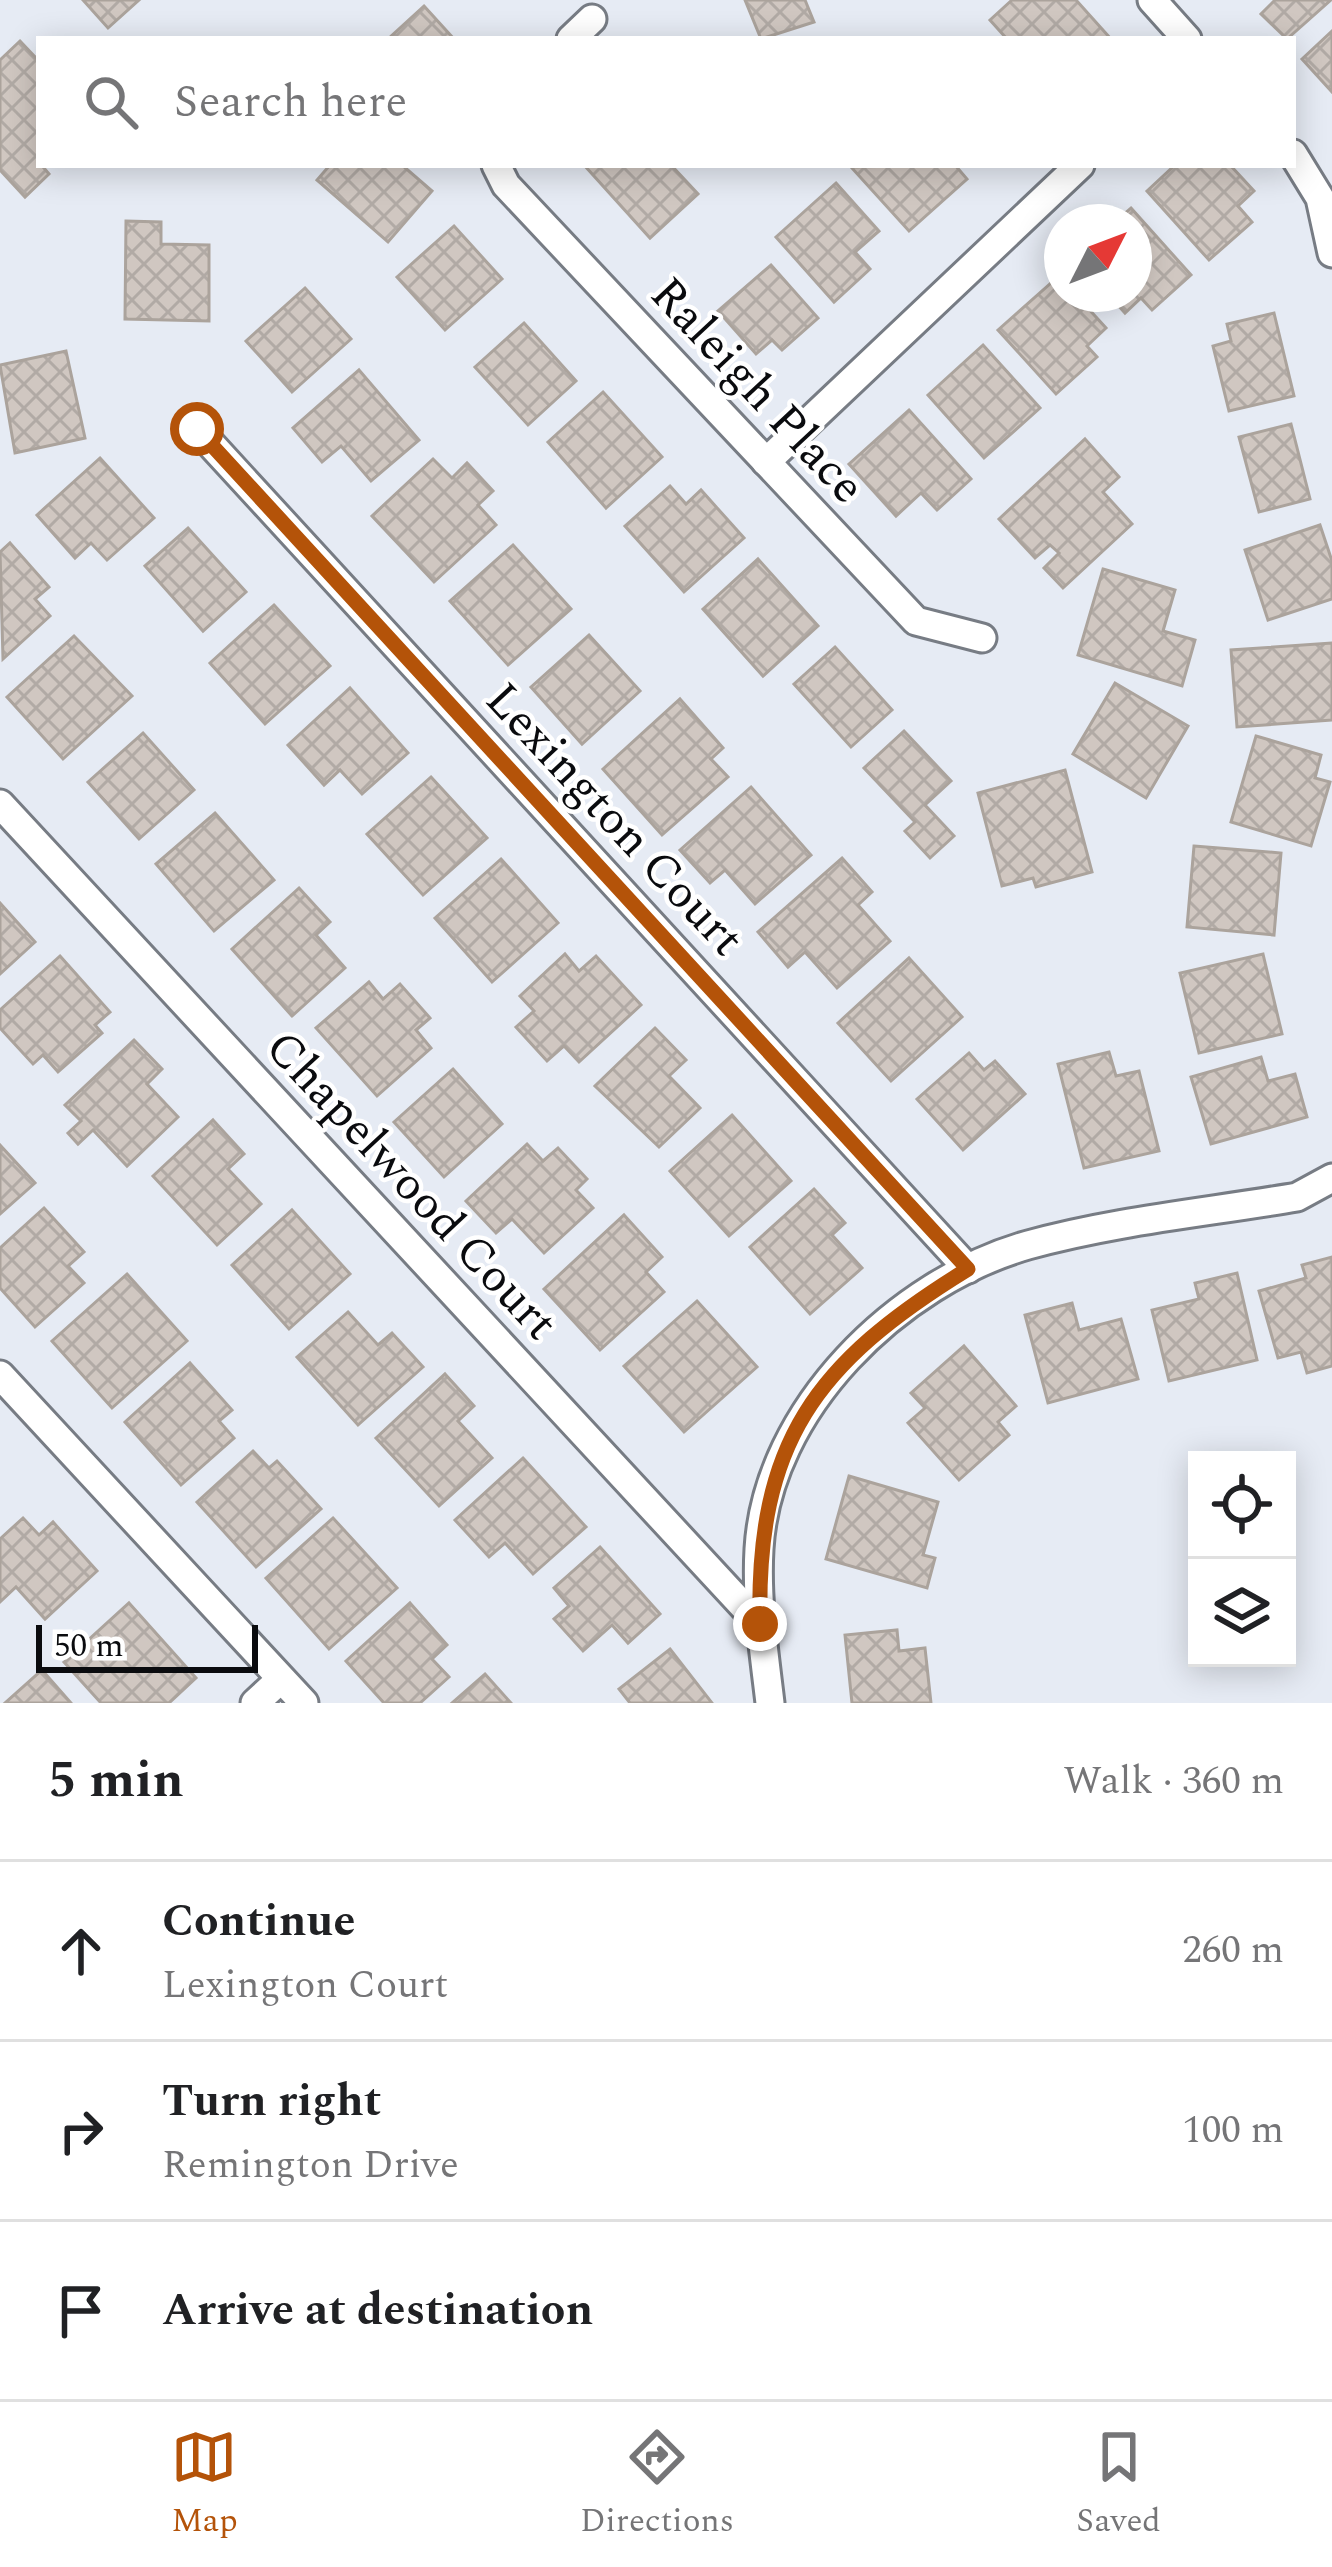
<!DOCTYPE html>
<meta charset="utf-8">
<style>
body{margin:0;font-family:Spectral,serif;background:#f6f6f6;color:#202124}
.controls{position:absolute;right:36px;bottom:36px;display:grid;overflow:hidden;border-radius:0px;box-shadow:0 6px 30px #0003}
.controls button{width:108px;height:108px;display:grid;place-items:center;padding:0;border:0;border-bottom:3px solid #e0e0e0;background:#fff;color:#202124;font:60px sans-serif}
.compass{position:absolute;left:1044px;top:204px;width:108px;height:108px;border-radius:50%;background:#fff;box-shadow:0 6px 30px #0003;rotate:48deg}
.scale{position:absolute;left:36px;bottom:30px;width:222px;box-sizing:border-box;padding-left:12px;border:6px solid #0a0b0e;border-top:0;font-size:33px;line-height:42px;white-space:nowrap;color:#0a0b0e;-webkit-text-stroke:9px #fff;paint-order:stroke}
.stop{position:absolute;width:36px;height:36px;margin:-27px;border:9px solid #b45309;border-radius:50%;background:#fff}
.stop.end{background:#b45309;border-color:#fff;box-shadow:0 3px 12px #0008}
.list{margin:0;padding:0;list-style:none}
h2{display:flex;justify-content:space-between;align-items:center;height:156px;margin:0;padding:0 48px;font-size:51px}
h2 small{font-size:39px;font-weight:400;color:#757577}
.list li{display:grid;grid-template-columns:78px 1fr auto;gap:36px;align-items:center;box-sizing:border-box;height:180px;padding:0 48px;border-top:3px solid #e0e0e0}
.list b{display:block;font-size:45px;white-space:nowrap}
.list p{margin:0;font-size:39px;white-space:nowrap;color:#757577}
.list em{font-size:39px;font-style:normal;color:#757577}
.icon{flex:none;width:66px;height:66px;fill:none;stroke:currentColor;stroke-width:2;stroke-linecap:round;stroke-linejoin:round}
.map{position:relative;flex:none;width:1332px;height:1703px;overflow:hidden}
.search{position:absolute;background:#fff;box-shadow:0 6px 30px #0003;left:36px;right:36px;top:36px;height:132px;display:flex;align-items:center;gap:30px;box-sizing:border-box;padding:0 42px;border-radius:0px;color:#757577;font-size:45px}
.sheet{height:696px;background:#fff}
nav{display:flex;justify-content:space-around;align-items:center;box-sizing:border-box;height:168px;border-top:3px solid #e0e0e0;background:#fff;font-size:33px;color:#757577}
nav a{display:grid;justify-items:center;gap:6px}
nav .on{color:#b45309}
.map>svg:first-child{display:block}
.building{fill:url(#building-cross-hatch);stroke:#aba39c;stroke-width:3}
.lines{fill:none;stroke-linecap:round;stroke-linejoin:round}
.street-casing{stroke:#777c84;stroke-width:33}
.street{stroke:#fff;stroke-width:27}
.route{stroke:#b45309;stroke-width:15}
.labels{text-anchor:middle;stroke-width:9;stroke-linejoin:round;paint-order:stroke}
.street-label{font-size:48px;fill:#0a0b0e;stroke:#fff}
</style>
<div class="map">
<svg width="1332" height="1703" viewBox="0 0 1332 1703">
<defs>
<pattern id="building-cross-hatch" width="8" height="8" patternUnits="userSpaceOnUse" patternTransform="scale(3)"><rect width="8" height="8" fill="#d0c7c1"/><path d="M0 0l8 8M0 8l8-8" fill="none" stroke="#b1aaa5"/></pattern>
</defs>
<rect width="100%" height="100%" fill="#e6ebf4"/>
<g class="building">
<path d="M83,0H139L108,28Z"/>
<path d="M745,0H805L814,22L761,39Z"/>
<path d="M1012,0H1076L1111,39H1007L990,20Z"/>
<path d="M1275,0H1331L1287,39L1261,14Z"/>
<path d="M424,6L454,39H388Z"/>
<path d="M1332,31V92L1302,59Z"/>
<path d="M20,41L39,61L38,161L49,174L25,197L0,170V60Z"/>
<path d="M330,165H402L432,191L388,242L317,180Z"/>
<path d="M584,165H671L698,194L650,238Z"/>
<path d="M955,165L967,179L909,231L851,167Z"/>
<path d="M1175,165H1230L1254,191L1238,206L1252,222L1209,260L1147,191Z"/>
<path d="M836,183L879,231L855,252L870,269L834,302L776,237Z"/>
<path d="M1131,208L1191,275L1152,310L1141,298L1125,313L1108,294H1134V222H1115Z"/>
<path d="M126,221L161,222V244L209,245V321L125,319Z"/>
<path d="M454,226L502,279L445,330L397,277Z"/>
<path d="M771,265L818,318L782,350L772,340L756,354L718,311Z"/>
<path d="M1059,276L1062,294H1075L1106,328L1087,346L1097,357L1056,394L998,330Z"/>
<path d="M305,288L351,339L292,392L246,341Z"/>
<path d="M1274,313L1294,396L1229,411L1213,346L1231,341L1227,324Z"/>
<path d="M524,323L576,381L528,425L475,367Z"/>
<path d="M983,345L1040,408L984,458L928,395Z"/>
<path d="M66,351L85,438L15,453L0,365Z"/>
<path d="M359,370L419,440L371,481L341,446L322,462L293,428Z"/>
<path d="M603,392L662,457L606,508L548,442Z"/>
<path d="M909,410L971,479L937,510L921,493L896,516L849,464Z"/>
<path d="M1291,424L1310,499L1259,512L1239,437Z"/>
<path d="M1085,439L1119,477L1103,492L1132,524L1063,588L1044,568L1059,553L1050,545L1035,558L999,519Z"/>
<path d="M100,458L154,518L107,560L91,543L75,558L37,515Z"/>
<path d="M433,459L452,478L467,463L493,491L478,505L496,525L434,582L372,516Z"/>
<path d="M670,486L686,504L701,490L744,538L684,592L625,526Z"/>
<path d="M1320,525L1332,561V599L1268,620L1245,550Z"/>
<path d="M188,528L246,592L203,631L145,566Z"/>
<path d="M10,543L49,587L35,599L50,616L3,659L0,552Z"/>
<path d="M513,545L571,609L508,665L450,601Z"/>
<path d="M758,559L818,626L763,676L703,609Z"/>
<path d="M1103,569L1175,590L1163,631L1195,640L1182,686L1078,655Z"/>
<path d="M274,605L330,666L265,724L210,663Z"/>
<path d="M589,635L640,691L582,744L531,687Z"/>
<path d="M74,636L132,696L63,759L7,697Z"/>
<path d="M1332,643V720L1237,727L1231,650Z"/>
<path d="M835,647L892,710L851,747L794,684Z"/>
<path d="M1115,683L1188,726L1146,798L1073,754Z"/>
<path d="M350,688L408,753L362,794L340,770L324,785L288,745Z"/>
<path d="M680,699L723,748L711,759L728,777L662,835L603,769Z"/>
<path d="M904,731L951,781L925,805L954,836L930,858L905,831L915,822L864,768Z"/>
<path d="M143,733L194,790L139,839L88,782Z"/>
<path d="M1256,736L1321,755L1315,778L1330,782L1311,846L1231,822Z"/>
<path d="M1065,770L1092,872L1036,887L1033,878L1002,886L978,793Z"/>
<path d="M431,777L487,838L423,895L367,834Z"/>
<path d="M751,787L811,855L755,904L725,870L710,883L680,850Z"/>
<path d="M215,813L274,880L214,931L156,864Z"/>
<path d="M1194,846L1281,853L1274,935L1187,927Z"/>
<path d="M842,858L872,892L858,905L890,941L837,988L805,952L788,967L758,932Z"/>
<path d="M501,859L558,923L492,982L435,918Z"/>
<path d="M299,888L330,922L316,935L345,968L292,1016L232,949Z"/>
<path d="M0,903L35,942L0,974Z"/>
<path d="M565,954L579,971L596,956L641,1005L579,1062L564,1046L547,1061L516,1027L534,1011L520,996Z"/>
<path d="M1263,954L1282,1034L1199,1053L1180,973Z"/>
<path d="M60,956L110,1012L95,1025L102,1033L58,1072L43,1055L33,1064L0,1028V1010Z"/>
<path d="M909,958L962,1017L891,1081L838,1023Z"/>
<path d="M369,982L383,999L400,984L430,1018L416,1030L431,1048L377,1096L316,1028Z"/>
<path d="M655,1028L686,1060L669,1076L700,1108L659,1147L595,1086Z"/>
<path d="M134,1040L162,1069L147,1084L178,1117L127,1166L93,1130L78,1144L68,1133L81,1121L65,1105Z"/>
<path d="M1109,1052L1116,1076L1139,1071L1159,1151L1084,1168L1058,1064Z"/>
<path d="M969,1053L984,1070L995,1061L1025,1094L963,1150L917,1099Z"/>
<path d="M1261,1057L1268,1081L1295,1074L1307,1117L1211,1144L1191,1077Z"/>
<path d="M453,1069L502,1124L444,1177L394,1122Z"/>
<path d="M732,1115L791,1181L729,1236L670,1171Z"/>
<path d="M213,1120L244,1154L228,1169L261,1204L217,1245L153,1176Z"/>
<path d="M527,1144L543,1161L558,1148L587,1179L576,1190L593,1208L544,1253L512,1219L496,1233L466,1201Z"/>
<path d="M0,1145L35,1183L0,1214Z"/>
<path d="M814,1189L845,1223L832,1235L862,1268L810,1314L750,1247Z"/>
<path d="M44,1208L84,1252L68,1266L84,1283L35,1327L0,1288V1248Z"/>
<path d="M292,1210L350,1274L289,1329L232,1265Z"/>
<path d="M624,1215L662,1257L646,1272L664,1292L600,1350L544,1289Z"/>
<path d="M1332,1257V1366L1307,1373L1301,1352L1278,1358L1259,1291L1306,1278L1302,1265Z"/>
<path d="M1237,1273L1257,1360L1169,1381L1152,1310L1199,1299L1195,1283Z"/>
<path d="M127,1274L187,1341L112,1408L52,1341Z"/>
<path d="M697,1301L757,1367L684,1432L624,1366Z"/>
<path d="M1072,1303L1079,1330L1121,1319L1138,1379L1048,1403L1025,1315Z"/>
<path d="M348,1312L378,1345L392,1333L423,1367L358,1425L297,1357Z"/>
<path d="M964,1346L1016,1406L998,1422L1009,1435L959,1480L908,1423L925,1408L911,1393Z"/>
<path d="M190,1363L232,1410L219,1421L234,1438L181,1485L125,1422Z"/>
<path d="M445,1374L474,1406L458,1421L492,1458L439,1506L376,1438Z"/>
<path d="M253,1451L269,1468L277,1461L321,1509L256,1567L197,1502Z"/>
<path d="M523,1458L586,1527L533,1574L505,1543L489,1557L455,1520Z"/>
<path d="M849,1476L938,1502L923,1555L935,1558L927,1588L826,1559Z"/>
<path d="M23,1518L39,1535L53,1522L97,1571L45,1619L16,1587L0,1602V1539Z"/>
<path d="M333,1518L397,1588L329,1649L266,1578Z"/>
<path d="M600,1547L660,1614L628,1643L612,1625L583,1651L554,1619L569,1606L554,1588Z"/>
<path d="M129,1603L196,1678L169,1703H101L64,1662Z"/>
<path d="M410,1603L447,1645L432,1659L449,1677L420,1703H384L346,1661Z"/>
<path d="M897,1630L899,1651L925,1648L931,1703H852L845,1635Z"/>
<path d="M670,1649L712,1703H630L619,1689Z"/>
<path d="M42,1670L71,1703H5Z"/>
<path d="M485,1674L511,1703H452Z"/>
</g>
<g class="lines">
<g class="street-casing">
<g id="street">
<path d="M1152,0L1187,39"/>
<path d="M571,39L592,19"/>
<path d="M1293,154L1320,198L1332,253"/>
<path d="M496,165L506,185L916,621L982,638"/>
<path d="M197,429L968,1269"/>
<path d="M766,462L1080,165"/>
<path d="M0,804L761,1625"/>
<path d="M0,1375L304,1703"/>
<path d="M255,1703L281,1679"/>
<path d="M770,1703C764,1652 756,1600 759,1549C767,1409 898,1282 1028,1245C1114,1221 1209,1212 1297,1197L1332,1178"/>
</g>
</g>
<use href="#street" class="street"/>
</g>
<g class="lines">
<path class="route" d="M197,429L968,1269C815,1363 756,1442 760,1624"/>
</g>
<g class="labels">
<g class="street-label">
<text transform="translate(759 389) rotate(47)" y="17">Raleigh Place</text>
<text transform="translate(616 818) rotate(47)" y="17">Lexington Court</text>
<text transform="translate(413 1184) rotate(47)" y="17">Chapelwood Court</text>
</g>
</g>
</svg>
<div class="controls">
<button><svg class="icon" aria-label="locate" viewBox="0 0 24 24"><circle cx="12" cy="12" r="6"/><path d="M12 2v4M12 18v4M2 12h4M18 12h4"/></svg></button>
<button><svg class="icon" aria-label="layers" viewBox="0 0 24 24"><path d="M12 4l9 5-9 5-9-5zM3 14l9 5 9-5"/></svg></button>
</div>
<svg class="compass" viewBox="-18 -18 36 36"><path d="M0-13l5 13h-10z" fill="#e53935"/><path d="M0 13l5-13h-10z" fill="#757577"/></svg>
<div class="scale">50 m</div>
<div class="stop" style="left:197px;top:429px"></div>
<div class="stop end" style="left:760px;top:1624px"></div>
<div class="search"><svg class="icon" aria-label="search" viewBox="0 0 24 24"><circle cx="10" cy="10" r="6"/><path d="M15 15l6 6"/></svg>Search here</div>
</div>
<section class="sheet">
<h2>5 min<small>Walk · 360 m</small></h2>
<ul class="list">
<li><svg class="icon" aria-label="ahead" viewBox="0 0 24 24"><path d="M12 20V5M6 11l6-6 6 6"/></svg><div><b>Continue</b><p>Lexington Court</p></div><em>260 m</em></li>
<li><svg class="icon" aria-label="right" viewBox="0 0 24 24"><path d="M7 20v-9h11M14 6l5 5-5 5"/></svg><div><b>Turn right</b><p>Remington Drive</p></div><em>100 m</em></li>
<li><svg class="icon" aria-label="arrive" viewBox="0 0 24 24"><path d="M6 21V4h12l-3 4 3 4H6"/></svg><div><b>Arrive at destination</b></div></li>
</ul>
</section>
<nav>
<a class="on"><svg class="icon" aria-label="map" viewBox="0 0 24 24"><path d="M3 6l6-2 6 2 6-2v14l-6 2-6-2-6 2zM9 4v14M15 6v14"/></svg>Map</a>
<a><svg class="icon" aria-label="directions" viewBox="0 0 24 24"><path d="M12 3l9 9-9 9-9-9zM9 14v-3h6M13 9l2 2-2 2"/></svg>Directions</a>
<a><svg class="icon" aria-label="saved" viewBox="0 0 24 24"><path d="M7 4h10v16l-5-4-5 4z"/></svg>Saved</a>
</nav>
